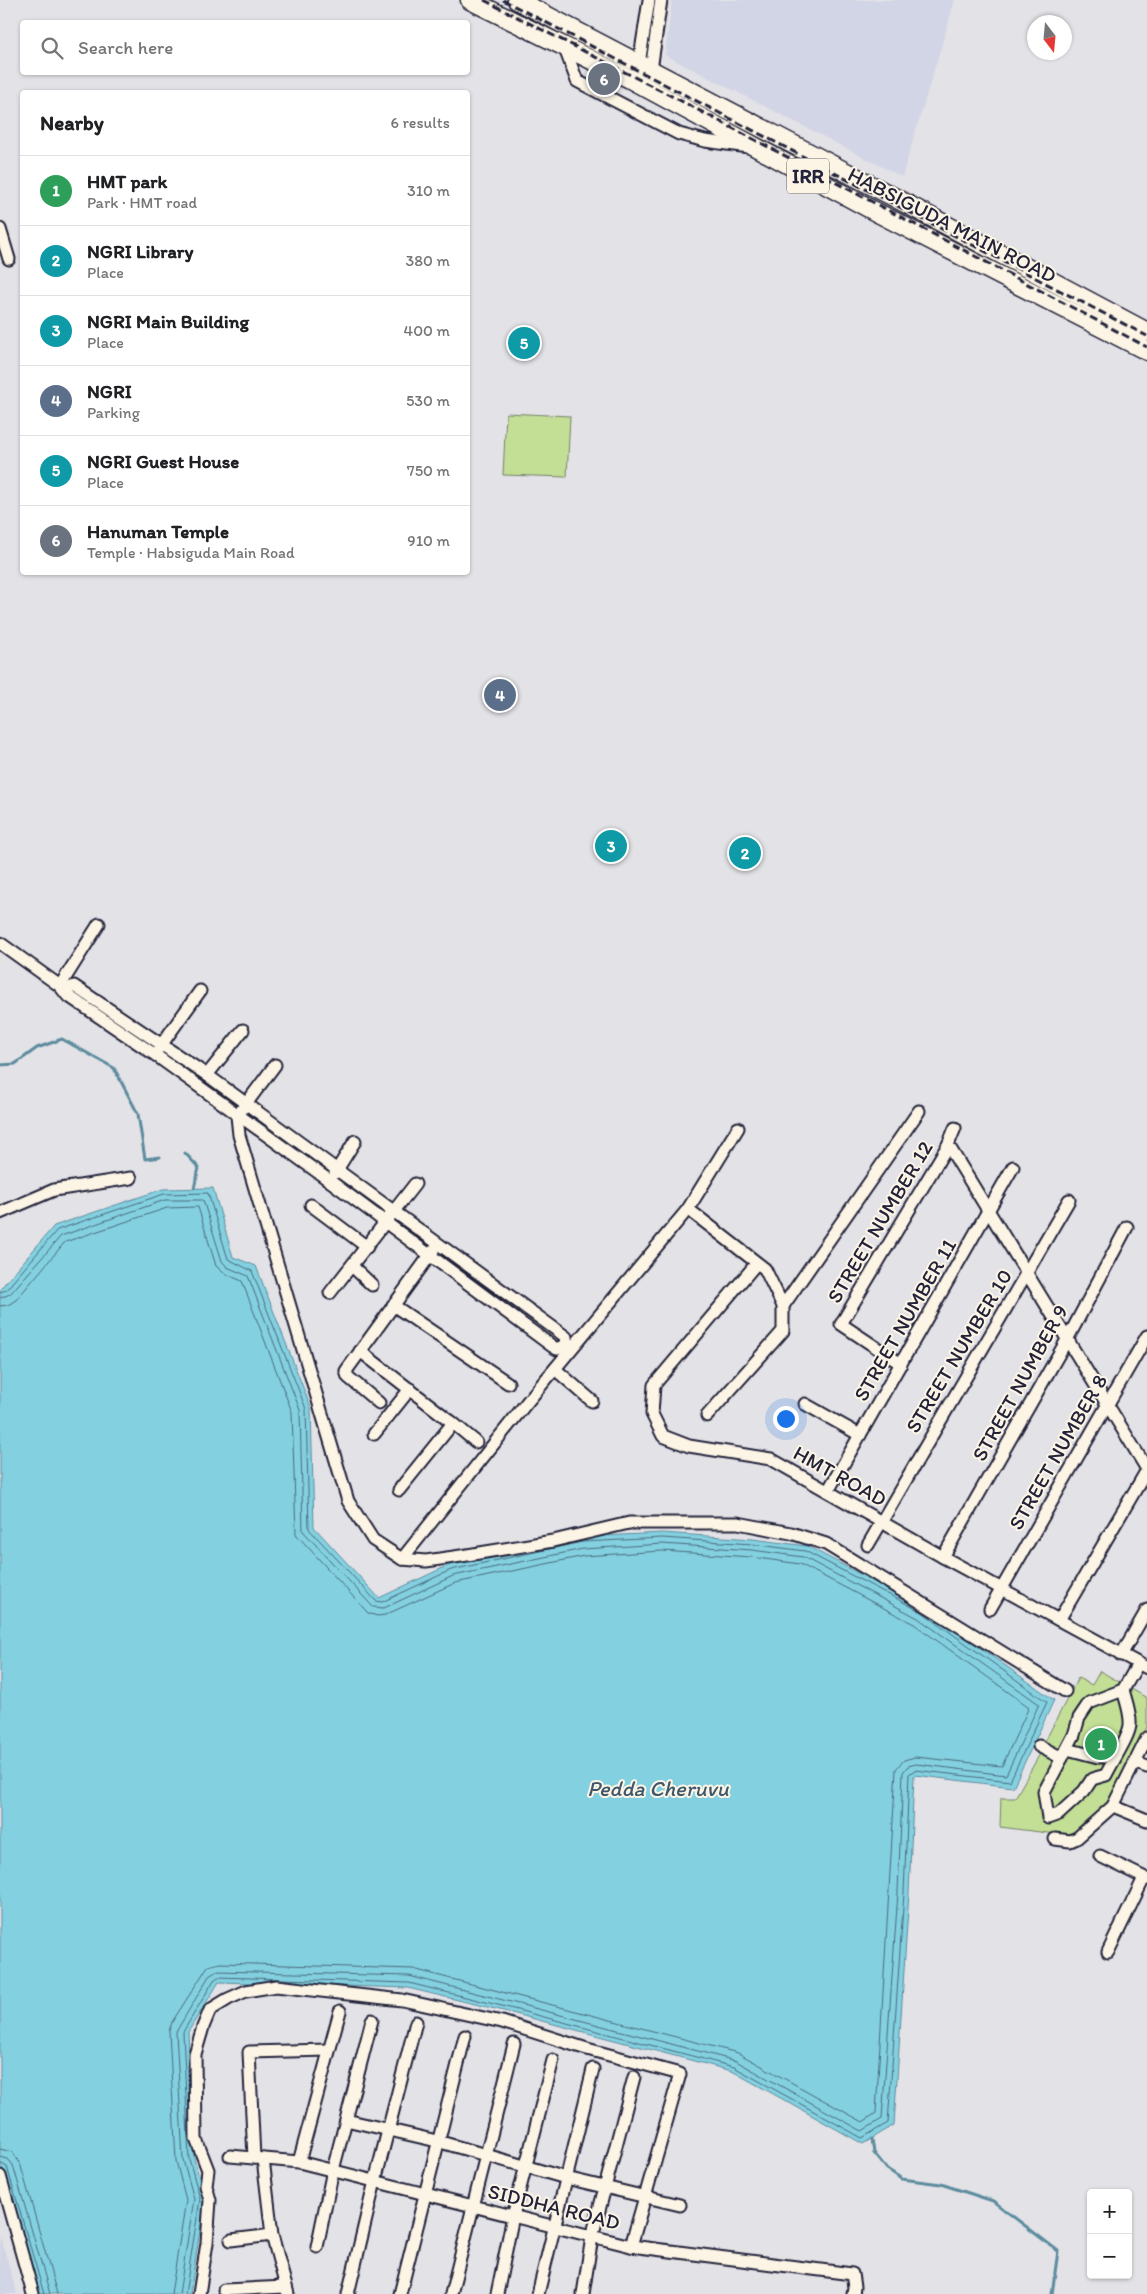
<!DOCTYPE html>
<meta charset="utf-8">
<style>
body{margin:0;font-family:Itim,sans-serif;background:#f2f2f2;color:#202124}
.controls{position:absolute;right:15px;bottom:15px;display:grid;overflow:hidden;border-radius:5px;box-shadow:0 1px 4px #0004}
.controls button{width:45px;height:45px;display:grid;place-items:center;padding:0;border:0;border-bottom:1px solid #e0e0e0;background:#fff;color:#202124;font:25px sans-serif}
.compass{position:absolute;left:1027px;top:15px;width:45px;height:45px;border-radius:50%;background:#fff;box-shadow:0 1px 4px #0004;rotate:164deg}
.you{position:absolute;left:785px;top:1418px;width:18px;height:18px;margin:-12px;border:4px solid #fff;border-radius:50%;background:#1a73e8;box-shadow:0 0 0 8px #1a73e833}
.badge{display:grid;place-items:center;width:32px;height:32px;border-radius:50%;background:#ea580c;color:#fff;font-size:16px;font-weight:700}
.pin{position:absolute;translate:-50% -50%;border:2px solid #fff;box-shadow:0 1px 5px #0006}
.list{margin:0;padding:0;list-style:none}
h2{display:flex;justify-content:space-between;align-items:center;height:65px;margin:0;padding:0 20px;font-size:21px}
h2 small{font-size:16px;font-weight:400;color:#757577}
.list li{display:grid;grid-template-columns:32px 1fr auto;gap:15px;align-items:center;box-sizing:border-box;height:70px;padding:0 20px;border-top:1px solid #e0e0e0}
.list b{display:block;font-size:19px;white-space:nowrap}
.list p{margin:0;font-size:16px;white-space:nowrap;color:#757577}
.list em{font-size:16px;font-style:normal;color:#757577}
.icon{flex:none;width:28px;height:28px;fill:none;stroke:currentColor;stroke-width:2;stroke-linecap:round;stroke-linejoin:round}
.map{position:relative;flex:none;width:1147px;height:2294px;overflow:hidden}
.search{position:absolute;background:#fff;box-shadow:0 1px 4px #0004;left:20px;top:20px;width:450px;height:55px;display:flex;align-items:center;gap:12px;box-sizing:border-box;padding:0 18px;border-radius:5px;color:#757577;font-size:19px}
.panel{position:absolute;background:#fff;box-shadow:0 1px 4px #0004;left:20px;top:90px;width:450px;height:485px;border-radius:5px}
.map>svg:first-child{display:block}
.built{fill:#d2d5e6}
.green{fill:#c3df96;stroke:#728068}
.water{fill:#83d1e0;stroke:#5c8b9e}
.lines{fill:none;stroke-linecap:round;stroke-linejoin:round}
.shore{stroke:#49687d;stroke-width:1}
.stream{stroke:#5c8b9e;stroke-width:3}
.street-casing{stroke:#22223b;stroke-width:15}
.primary-casing{stroke:#22223b;stroke-width:21}
.street{stroke:#fcf5e5;stroke-width:11}
.primary{stroke:#fcf5e5;stroke-width:18}
.rail{stroke:#22223b;stroke-width:3;stroke-dasharray:8 4;stroke-linecap:butt}
.labels{text-anchor:middle;stroke-width:4;stroke-linejoin:round;paint-order:stroke}
.shield{fill:#fcf5e5;stroke:#63616e;stroke-width:1}
.shield-label{font-size:20px;font-weight:bold;fill:#22223b}
.street-label{font-size:21px;fill:#22223b;stroke:#fcf5e5}
.water-label{font-size:22px;font-style:italic;fill:#3f576d;stroke:#fcf5e5}
</style>
<div class="map">
<svg width="1147" height="2294" viewBox="0 0 1147 2294">
<rect width="100%" height="100%" fill="#e3e2e6"/>
<filter id="ink" filterUnits="userSpaceOnUse"><feTurbulence type="fractalNoise" baseFrequency=".02" numOctaves="2"/><feDisplacementMap in="SourceGraphic" scale="10" xChannelSelector="R" yChannelSelector="G"/><feConvolveMatrix kernelMatrix="1 2 1 2 8 2 1 2 1" color-interpolation-filters="sRGB"/></filter>
<g filter="url(#ink)">
<g class="built">
<path d="M672,0H955L902,177L665,55Z"/>
<path d="M0,2235L17,2294H0Z"/>
</g>
<g class="green">
<path d="M506,413L570,416L567,477L503,475Z"/>
<path d="M1100,1671L1147,1698V1727L1105,1806L1072,1836L1000,1827L1001,1798H1015L1041,1752L1034,1748L1037,1742L1044,1743L1078,1678L1092,1685Z"/>
</g>
<path class="water" d="M213,1188L233,1257L256,1266L311,1408L314,1527L379,1598L449,1565L581,1537L662,1533L753,1539L807,1546L924,1608L1054,1700L1013,1787L914,1775L909,1893L894,2125L863,2144L732,2071L504,2011L408,1988L219,1982L188,2032L194,2159L205,2198L190,2294H39L0,2161V1289L54,1226L163,1189Z"/>
<g class="lines">
<g class="shore">
<path d="M0,1292L6,1290L57,1230L164,1194L208,1193L228,1259L252,1271L306,1409L309,1529L376,1601L382,1602L451,1570L582,1542L662,1538L752,1544L805,1551L922,1612L1047,1702L1010,1781L915,1770L909,1774L904,1893L888,2123L862,2138L734,2067L506,2007L409,1983L218,1977L214,1980L183,2032L189,2159L200,2199L185,2294"/>
<path d="M0,1298L10,1294L61,1236L165,1200H203L222,1261L227,1267L248,1276L300,1410L303,1531L373,1607L384,1608L453,1576L583,1549L662,1544L752,1550L803,1557L918,1618L1039,1704L1006,1775L916,1764L908,1766L903,1772L898,1892L882,2119L862,2131L736,2061L507,2001L409,1976L217,1971L209,1976L176,2032L183,2160L194,2199L179,2294"/>
<path d="M0,1306L8,1305L16,1300L65,1242L167,1208L198,1207L216,1266L224,1273L242,1281L292,1412L296,1534L368,1613L377,1616L385,1615L455,1583L584,1556L662,1551L751,1557L800,1564L914,1624L1029,1707L1002,1766L915,1757L904,1760L896,1769L876,2113L863,2122L738,2053L413,1969L220,1963L208,1966L172,2022L169,2031L176,2161L186,2200L171,2294"/>
<path d="M0,2149L12,2152L20,2163L57,2294"/>
<path d="M0,2157L8,2159L13,2165L50,2294"/>
<path d="M0,2163L7,2167L44,2294"/>
</g>
<g class="stream">
<path d="M0,1065L15,1064L37,1048L62,1039L114,1068L138,1114L145,1159L160,1157"/>
<path d="M185,1153L199,1168L194,1188"/>
<path d="M872,2139L874,2153L887,2169L902,2179L941,2184L993,2201L1058,2251L1052,2294"/>
</g>
<g class="street-casing">
<g id="street">
<path d="M564,46L577,81L679,134L705,141L749,147"/>
<path d="M639,64L649,0"/>
<path d="M651,70L661,0"/>
<path d="M0,229L9,259"/>
<path d="M0,943L60,986L67,995L154,1054L330,1181L552,1346L557,1349L567,1344L566,1337L207,1075L74,986L65,990"/>
<path d="M60,986L99,924"/>
<path d="M159,1048L200,991"/>
<path d="M275,1065L237,1116L239,1135L348,1501L373,1540L402,1559L426,1561L461,1556L553,1541L629,1523H738L791,1533L826,1544L1065,1691"/>
<path d="M207,1075L243,1030"/>
<path d="M948,1145L1147,1469"/>
<path d="M335,1173L355,1141"/>
<path d="M311,1205L367,1247"/>
<path d="M688,1209L765,1269L783,1306V1331L707,1416"/>
<path d="M0,1213L54,1190L131,1178"/>
<path d="M756,1264L654,1385L652,1414L663,1436L689,1446L771,1459L943,1557L1147,1668"/>
<path d="M352,1266L372,1285"/>
<path d="M330,1293L415,1184"/>
<path d="M393,1305L508,1383"/>
<path d="M783,1306L919,1111"/>
<path d="M360,1351L453,1423L399,1490"/>
<path d="M901,1364L841,1324L948,1145L955,1128"/>
<path d="M555,1369L592,1401"/>
<path d="M379,1403L348,1377L346,1371L433,1251"/>
<path d="M805,1404L860,1435"/>
<path d="M453,1423L476,1442"/>
<path d="M374,1434L410,1389"/>
<path d="M828,1491L1013,1167"/>
<path d="M868,1545L1069,1200"/>
<path d="M943,1557L1068,1338L1127,1227"/>
<path d="M402,1559L528,1401L688,1209L738,1128"/>
<path d="M990,1609L1147,1336"/>
<path d="M1059,1620L1147,1470"/>
<path d="M1121,1655L1147,1610"/>
<path d="M1123,1690C1126,1701 1131,1714 1130,1725C1129,1737 1112,1762 1106,1775L1092,1779L1084,1791L1059,1814L1048,1818L1044,1792L1074,1735L1079,1718L1089,1703L1123,1690L1138,1664"/>
<path d="M1039,1746L1062,1758"/>
<path d="M1067,1749L1098,1757H1114"/>
<path d="M1134,1762L1147,1767"/>
<path d="M1113,1806L1147,1820"/>
<path d="M1055,1839L1070,1841L1077,1838L1113,1806L1147,1738"/>
<path d="M1100,1856L1147,1879"/>
<path d="M1108,1952L1144,1878"/>
<path d="M346,2120L437,2141L566,2178L680,2205"/>
<path d="M230,2156L299,2162L631,2246L852,2274L854,2287L853,2294"/>
<path d="M254,2158L249,2052L328,2050"/>
<path d="M263,2159L272,2235L288,2294"/>
<path d="M299,2162L340,2011"/>
<path d="M0,2176L33,2294"/>
<path d="M231,2240L272,2235"/>
<path d="M317,2247L333,2170L372,2020"/>
<path d="M224,2290L286,2287"/>
<path d="M199,2294L207,2243L210,2200L206,2186L208,2170L196,2139L195,2054L203,2027L210,2010L228,1999L246,1991L276,1986L402,2000L502,2022L587,2049L680,2074L631,2246"/>
<path d="M348,2294L375,2181L416,2022"/>
<path d="M400,2294L465,2036"/>
<path d="M451,2294L514,2044"/>
<path d="M497,2294L513,2216L553,2060"/>
<path d="M538,2294L593,2069"/>
<path d="M583,2294L592,2237L634,2077"/>
</g>
</g>
<g class="primary-casing">
<g id="primary">
<path d="M470,0L630,79L876,212L1147,351"/>
<path d="M517,0L888,194L1147,332"/>
</g>
</g>
<use href="#street" class="street"/>
<use href="#primary" class="primary"/>
<g class="rail">
<path d="M484,0L687,104L1147,347"/>
<path d="M503,0L1147,336"/>
</g>
</g>
</g>
<g class="labels">
<rect class="shield" x="787" y="158.5" width="42" height="35" rx="4"/>
<g class="shield-label">
<text x="808" y="183">IRR</text>
</g>
<g class="street-label">
<text transform="translate(952 225) rotate(27)" y="7">HABSIGUDA MAIN ROAD</text>
<text transform="translate(880 1222) rotate(-59)" y="7">STREET NUMBER 12</text>
<text transform="translate(905 1320) rotate(-60)" y="7">STREET NUMBER 11</text>
<text transform="translate(959 1351) rotate(-59)" y="7">STREET NUMBER 10</text>
<text transform="translate(1020 1383) rotate(-61)" y="7">STREET NUMBER 9</text>
<text transform="translate(1058 1452) rotate(-60)" y="7">STREET NUMBER 8</text>
<text transform="translate(840 1476) rotate(29)" y="7">HMT ROAD</text>
<text transform="translate(554 2207) rotate(14)" y="7">SIDDHA ROAD</text>
</g>
<g class="water-label">
<text x="658" y="1796">Pedda Cheruvu</text>
</g>
</g>
</svg>
<div class="controls">
<button>+</button>
<button>−</button>
</div>
<svg class="compass" viewBox="-18 -18 36 36"><path d="M0-13l5 13h-10z" fill="#e53935"/><path d="M0 13l5-13h-10z" fill="#757577"/></svg>
<div class="you"></div>
<div class="pin badge" style="left:1101px;top:1744px;background:#2e9e5b">1</div>
<div class="pin badge" style="left:745px;top:853px;background:#0f9aa8">2</div>
<div class="pin badge" style="left:611px;top:846px;background:#0f9aa8">3</div>
<div class="pin badge" style="left:500px;top:695px;background:#5c6f8a">4</div>
<div class="pin badge" style="left:524px;top:343px;background:#0f9aa8">5</div>
<div class="pin badge" style="left:604px;top:79px;background:#6b7280">6</div>
<div class="search"><svg class="icon" aria-label="search" viewBox="0 0 24 24"><circle cx="10" cy="10" r="6"/><path d="M15 15l6 6"/></svg>Search here</div>
<section class="panel">
<h2>Nearby<small>6 results</small></h2>
<ul class="list">
<li><span class="badge" style="background:#2e9e5b">1</span><div><b>HMT park</b><p>Park · HMT road</p></div><em>310 m</em></li>
<li><span class="badge" style="background:#0f9aa8">2</span><div><b>NGRI Library</b><p>Place</p></div><em>380 m</em></li>
<li><span class="badge" style="background:#0f9aa8">3</span><div><b>NGRI Main Building</b><p>Place</p></div><em>400 m</em></li>
<li><span class="badge" style="background:#5c6f8a">4</span><div><b>NGRI</b><p>Parking</p></div><em>530 m</em></li>
<li><span class="badge" style="background:#0f9aa8">5</span><div><b>NGRI Guest House</b><p>Place</p></div><em>750 m</em></li>
<li><span class="badge" style="background:#6b7280">6</span><div><b>Hanuman Temple</b><p>Temple · Habsiguda Main Road</p></div><em>910 m</em></li>
</ul>
</section>
</div>
